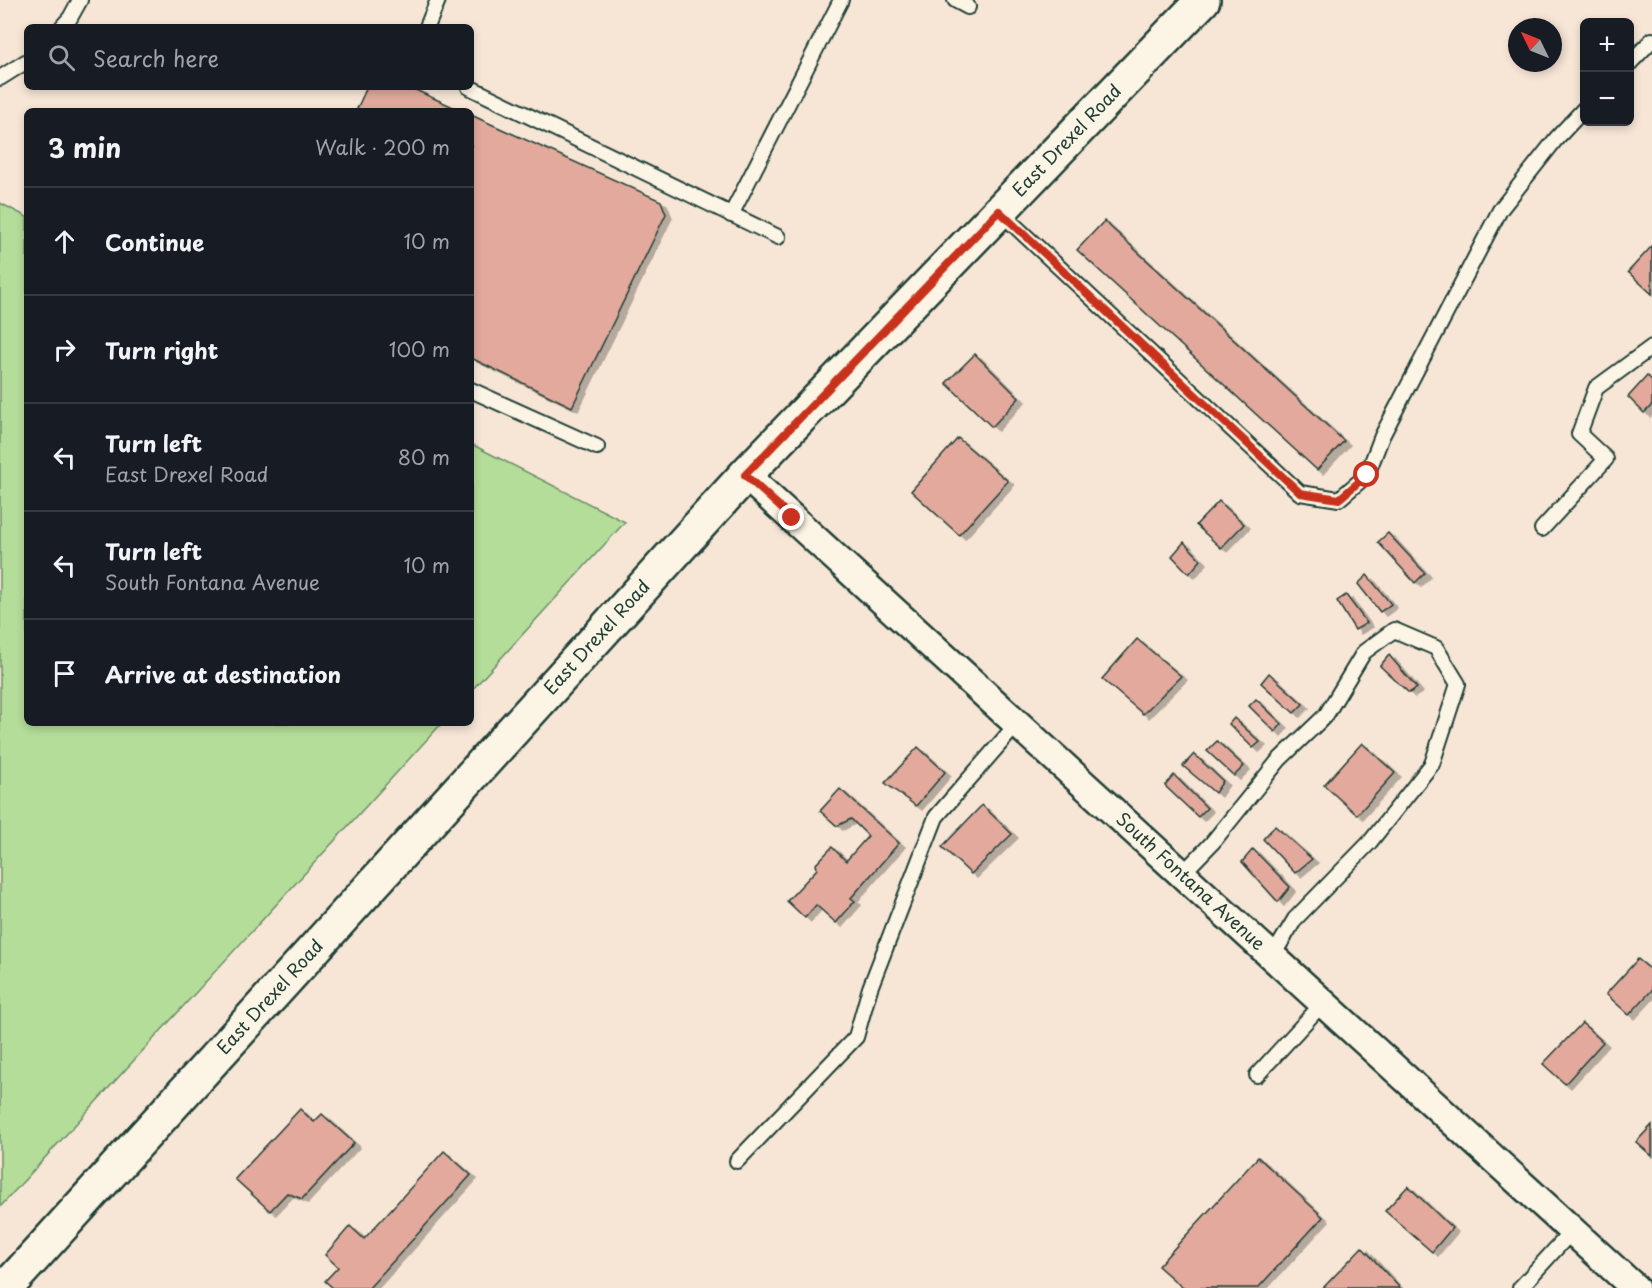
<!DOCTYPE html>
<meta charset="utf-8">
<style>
body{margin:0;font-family:"Playpen Sans",sans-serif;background:#20242c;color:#f1f3f6}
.controls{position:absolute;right:18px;top:18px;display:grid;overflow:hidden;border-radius:9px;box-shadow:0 3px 9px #0003}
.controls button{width:54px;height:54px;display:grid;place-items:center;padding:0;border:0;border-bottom:2px solid #363941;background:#171b24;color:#f1f3f6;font:30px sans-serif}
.compass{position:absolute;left:1508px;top:18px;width:54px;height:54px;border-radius:50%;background:#171b24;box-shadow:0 3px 9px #0003;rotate:313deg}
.stop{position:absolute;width:18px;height:18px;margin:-14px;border:4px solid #c8321e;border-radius:50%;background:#fff}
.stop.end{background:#c8321e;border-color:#fff;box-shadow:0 2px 6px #0008}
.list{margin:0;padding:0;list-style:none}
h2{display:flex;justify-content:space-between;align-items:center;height:78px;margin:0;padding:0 24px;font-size:26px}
h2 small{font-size:20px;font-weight:400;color:#9ea1a6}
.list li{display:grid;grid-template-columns:39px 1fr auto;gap:18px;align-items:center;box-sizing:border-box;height:108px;padding:0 24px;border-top:2px solid #363941}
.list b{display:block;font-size:22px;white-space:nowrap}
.list p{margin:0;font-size:20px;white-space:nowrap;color:#9ea1a6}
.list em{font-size:20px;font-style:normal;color:#9ea1a6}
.icon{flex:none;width:33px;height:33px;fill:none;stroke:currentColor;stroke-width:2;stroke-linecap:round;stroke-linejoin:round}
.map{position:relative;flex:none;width:1652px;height:1288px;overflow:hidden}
.search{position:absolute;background:#171b24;box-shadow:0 3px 9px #0003;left:24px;top:24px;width:450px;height:66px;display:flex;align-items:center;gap:15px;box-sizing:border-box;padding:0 21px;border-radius:9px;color:#9ea1a6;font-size:22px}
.panel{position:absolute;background:#171b24;box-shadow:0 3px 9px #0003;left:24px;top:108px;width:450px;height:618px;border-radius:9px}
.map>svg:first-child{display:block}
.green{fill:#b4dd9a;stroke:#6a8d67;stroke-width:1.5}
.building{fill:#e2a99c;stroke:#1f3d34;stroke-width:1.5;filter:url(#shadow)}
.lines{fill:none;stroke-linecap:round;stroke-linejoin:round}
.lane-casing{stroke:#1f3d34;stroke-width:18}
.street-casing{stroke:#1f3d34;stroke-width:32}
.secondary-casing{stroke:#1f3d34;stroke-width:38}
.lane{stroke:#fcf5e5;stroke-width:14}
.street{stroke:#fcf5e5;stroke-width:27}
.secondary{stroke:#fcf5e5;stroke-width:33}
.route{stroke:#c8321e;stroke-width:8}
.labels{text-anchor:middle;stroke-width:6;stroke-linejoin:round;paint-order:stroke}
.street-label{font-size:18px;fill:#1f3d34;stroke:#fcf5e5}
</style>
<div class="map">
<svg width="1652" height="1288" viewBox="0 0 1652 1288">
<defs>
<filter id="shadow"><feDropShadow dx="6" dy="4" stdDeviation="0" flood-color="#0004"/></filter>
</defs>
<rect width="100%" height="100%" fill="#f7e6d6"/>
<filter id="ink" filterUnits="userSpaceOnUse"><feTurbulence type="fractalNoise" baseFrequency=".0167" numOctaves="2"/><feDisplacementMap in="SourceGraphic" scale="12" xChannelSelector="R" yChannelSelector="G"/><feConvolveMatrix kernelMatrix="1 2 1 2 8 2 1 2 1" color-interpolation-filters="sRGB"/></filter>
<g filter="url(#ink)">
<g class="green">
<path d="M0,203L27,217V723H442L0,1207Z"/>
<path d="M471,444L625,522L471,691Z"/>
</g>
<g class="building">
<path d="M367,87H409L462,111H356Z"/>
<path d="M471,115L661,201L666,214L572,407L471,358Z"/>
<path d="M1104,221L1344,441L1317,470L1077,250Z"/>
<path d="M1652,246V294L1628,272Z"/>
<path d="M975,354L1019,398L992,427L946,383Z"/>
<path d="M1647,376L1652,380V405L1644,413L1628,397Z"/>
<path d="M958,438L1008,481L959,535L911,491Z"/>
<path d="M1219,501L1244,524L1221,548L1196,525Z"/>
<path d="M1388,533L1425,573L1415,583L1378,542Z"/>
<path d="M1184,542L1201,560L1189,574L1172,556Z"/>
<path d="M1367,575L1391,604L1380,612L1358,584Z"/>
<path d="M1346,595L1367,623L1355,630L1337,601Z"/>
<path d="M1137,639L1181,676L1143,714L1102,679Z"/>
<path d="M1389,655L1417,688L1409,693L1380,666Z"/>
<path d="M1269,673L1303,704L1294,713L1261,683Z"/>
<path d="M1256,699L1282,724L1275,732L1249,706Z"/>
<path d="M1234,718L1260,742L1253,748L1229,724Z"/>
<path d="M1217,741L1244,766L1234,776L1207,751Z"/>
<path d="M1362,743L1395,773L1357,815L1324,785Z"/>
<path d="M918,747L945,772L916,806L885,783Z"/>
<path d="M1194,754L1223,781L1215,793L1183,766Z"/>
<path d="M1174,775L1207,808L1198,817L1165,786Z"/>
<path d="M840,789L899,843L851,898L855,901L836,923L816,905L805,918L787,901L817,869L816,864L832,847L846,861L868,836L851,819L837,826L820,811Z"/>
<path d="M982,805L1012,834L971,874L942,847Z"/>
<path d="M1275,826L1312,859L1295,873L1263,839Z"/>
<path d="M1253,849L1290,887L1278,902L1242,862Z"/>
<path d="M1638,959L1652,971V990L1629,1015L1606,994Z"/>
<path d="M1582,1023L1603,1042L1565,1084L1543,1064Z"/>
<path d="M300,1109L314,1122L322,1114L354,1143L302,1199L287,1193L270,1211L235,1179Z"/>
<path d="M1652,1125V1156L1636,1142Z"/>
<path d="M444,1151L471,1175L369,1288H333L325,1281L338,1267L325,1255L350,1226L364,1239Z"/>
<path d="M1258,1157L1323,1217L1258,1288H1183L1158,1266Z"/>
<path d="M1408,1186L1452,1228L1432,1252L1385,1211Z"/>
<path d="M1362,1247L1400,1288H1323Z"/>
</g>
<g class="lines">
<g class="lane-casing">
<g id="lane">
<path d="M955,0L968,7"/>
<path d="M62,27L70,18L80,0"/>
<path d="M427,27L438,0"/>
<path d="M1630,63L1652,40"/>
<path d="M0,78L27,61"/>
<path d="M469,87L778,237"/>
<path d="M999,211L1300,493L1339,499L1367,475L1382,436L1500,210L1556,139L1584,109"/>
<path d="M731,215L841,0"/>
<path d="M471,390L597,447"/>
<path d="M1542,529L1606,459L1579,434L1596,388L1652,347"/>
<path d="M1182,874L1212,843L1279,760L1326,715L1364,652L1394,630L1436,648L1458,684L1432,764L1370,842L1295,919L1272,957"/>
<path d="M1257,1075L1323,1003"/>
<path d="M737,1161L856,1037L870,988L936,817L1017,724"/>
<path d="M1520,1288L1572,1231"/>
</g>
</g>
<g class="street-casing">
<g id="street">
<path id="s1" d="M745,475L1635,1288"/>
</g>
</g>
<g class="secondary-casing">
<g id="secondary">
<path id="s2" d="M6,1288L745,475L1203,0"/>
</g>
</g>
<use href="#lane" class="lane"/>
<use href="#street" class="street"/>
<use href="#secondary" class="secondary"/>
</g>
</g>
<g class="lines" filter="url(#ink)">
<path class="route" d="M792,518L745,475L999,211L1300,493L1339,499L1367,475"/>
</g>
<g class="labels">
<g class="street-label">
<text dy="6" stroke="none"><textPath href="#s2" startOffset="1563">East Drexel Road</textPath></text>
<text dy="6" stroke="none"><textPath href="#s2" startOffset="879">East Drexel Road</textPath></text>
<text dy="6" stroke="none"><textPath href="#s1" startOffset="603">South Fontana Avenue</textPath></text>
<text dy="6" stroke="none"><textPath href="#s2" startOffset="393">East Drexel Road</textPath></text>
</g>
</g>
</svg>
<div class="controls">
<button>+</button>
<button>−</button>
</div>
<svg class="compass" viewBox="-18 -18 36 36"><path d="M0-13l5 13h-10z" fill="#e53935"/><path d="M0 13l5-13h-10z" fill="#9ea1a6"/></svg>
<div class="stop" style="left:1367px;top:475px"></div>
<div class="stop end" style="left:792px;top:518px"></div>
<div class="search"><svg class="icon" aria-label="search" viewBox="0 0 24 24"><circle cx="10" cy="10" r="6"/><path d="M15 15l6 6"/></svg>Search here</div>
<section class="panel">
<h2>3 min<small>Walk · 200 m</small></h2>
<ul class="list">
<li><svg class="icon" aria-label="ahead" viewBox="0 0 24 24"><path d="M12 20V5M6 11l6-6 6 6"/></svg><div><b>Continue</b></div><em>10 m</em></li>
<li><svg class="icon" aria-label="right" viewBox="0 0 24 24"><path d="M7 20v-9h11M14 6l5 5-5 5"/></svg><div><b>Turn right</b></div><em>100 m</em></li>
<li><svg class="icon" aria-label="left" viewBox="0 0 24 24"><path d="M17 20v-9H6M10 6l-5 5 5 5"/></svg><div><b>Turn left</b><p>East Drexel Road</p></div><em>80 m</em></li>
<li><svg class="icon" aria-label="left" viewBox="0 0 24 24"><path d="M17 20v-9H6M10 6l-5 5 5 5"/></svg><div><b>Turn left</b><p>South Fontana Avenue</p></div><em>10 m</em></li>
<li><svg class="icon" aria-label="arrive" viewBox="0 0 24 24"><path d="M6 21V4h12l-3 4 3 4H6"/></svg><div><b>Arrive at destination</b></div></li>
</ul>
</section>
</div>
